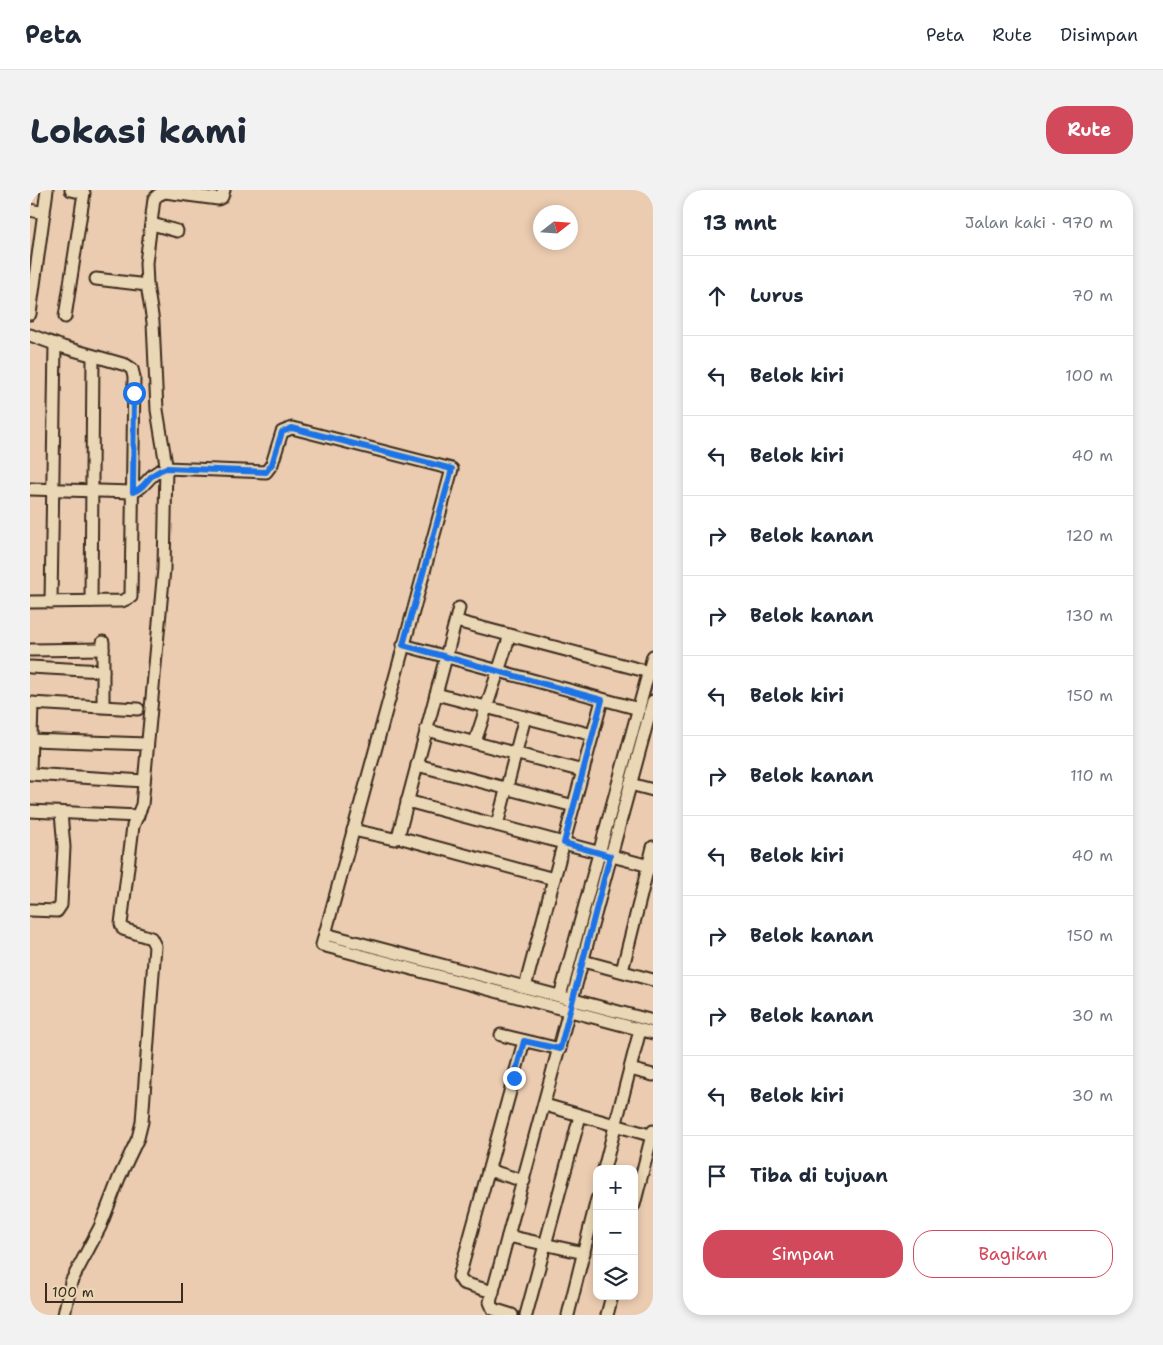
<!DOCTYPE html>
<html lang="id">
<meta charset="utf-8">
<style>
body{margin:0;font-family:"Shantell Sans",sans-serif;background:#f2f2f3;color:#1f2937}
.controls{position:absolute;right:15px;bottom:15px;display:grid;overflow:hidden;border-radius:10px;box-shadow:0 2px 8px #0003}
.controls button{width:45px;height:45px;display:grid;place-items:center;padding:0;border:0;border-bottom:1px solid #e0e1e3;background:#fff;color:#1f2937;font:25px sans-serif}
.compass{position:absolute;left:503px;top:15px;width:45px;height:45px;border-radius:50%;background:#fff;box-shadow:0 2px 8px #0003;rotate:73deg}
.scale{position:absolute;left:15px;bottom:12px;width:138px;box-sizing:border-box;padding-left:5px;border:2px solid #3b2a1e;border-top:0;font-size:14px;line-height:18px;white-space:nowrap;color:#3b2a1e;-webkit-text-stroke:4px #ead7b5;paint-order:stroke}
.stop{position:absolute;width:15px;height:15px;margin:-11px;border:4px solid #1a73e8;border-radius:50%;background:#fff}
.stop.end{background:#1a73e8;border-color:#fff;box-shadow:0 1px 5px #0008}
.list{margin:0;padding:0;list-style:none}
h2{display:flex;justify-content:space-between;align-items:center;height:65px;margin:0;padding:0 20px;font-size:21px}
h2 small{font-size:16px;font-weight:400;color:#747a83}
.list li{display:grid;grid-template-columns:32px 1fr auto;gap:15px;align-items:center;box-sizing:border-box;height:80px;padding:0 20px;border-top:1px solid #e0e1e3}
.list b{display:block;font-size:19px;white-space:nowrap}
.list em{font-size:16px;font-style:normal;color:#747a83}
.actions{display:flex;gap:10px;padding:15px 20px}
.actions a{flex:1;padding:11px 0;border:1px solid #d1495b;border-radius:20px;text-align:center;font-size:18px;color:#d1495b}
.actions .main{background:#d1495b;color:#fff}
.icon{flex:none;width:28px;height:28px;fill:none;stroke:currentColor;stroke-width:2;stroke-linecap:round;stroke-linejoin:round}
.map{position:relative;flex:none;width:623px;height:1125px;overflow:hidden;border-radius:20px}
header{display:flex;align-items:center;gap:30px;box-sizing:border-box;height:70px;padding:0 25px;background:#fff;border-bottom:1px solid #e0e1e3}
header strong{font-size:24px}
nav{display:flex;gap:28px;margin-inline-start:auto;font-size:18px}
.intro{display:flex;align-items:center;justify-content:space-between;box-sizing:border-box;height:120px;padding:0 30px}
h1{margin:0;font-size:35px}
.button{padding:12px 22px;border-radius:20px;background:#d1495b;color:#fff;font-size:18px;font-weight:700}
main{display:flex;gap:30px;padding:0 30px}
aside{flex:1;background:#fff;border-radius:20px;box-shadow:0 2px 8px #0003}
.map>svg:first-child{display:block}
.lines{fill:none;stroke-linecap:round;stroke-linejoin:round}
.minor-casing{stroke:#3b2a1e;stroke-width:15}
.minor{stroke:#ead7b5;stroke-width:11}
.route{stroke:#1a73e8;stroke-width:6}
</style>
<header>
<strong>Peta</strong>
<nav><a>Peta</a><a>Rute</a><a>Disimpan</a></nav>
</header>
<div class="intro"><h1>Lokasi kami</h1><a class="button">Rute</a></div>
<main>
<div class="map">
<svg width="623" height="1125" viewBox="0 0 623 1125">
<rect width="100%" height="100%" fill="#ebccb1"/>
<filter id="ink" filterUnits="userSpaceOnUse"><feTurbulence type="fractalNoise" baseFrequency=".02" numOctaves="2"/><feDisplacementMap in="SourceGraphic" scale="10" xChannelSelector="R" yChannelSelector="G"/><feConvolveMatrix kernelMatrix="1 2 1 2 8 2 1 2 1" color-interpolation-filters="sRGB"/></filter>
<g filter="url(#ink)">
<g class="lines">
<g class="minor-casing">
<g id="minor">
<path d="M0,20L14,23"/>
<path d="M122,34L147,41"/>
<path d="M66,89L117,95"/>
<path d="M0,124L17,0"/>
<path d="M35,127L54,3L41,0"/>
<path d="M0,145L33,157L96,175L102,179L104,187L101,407L92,411L0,412"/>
<path d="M0,299L103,302C117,297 117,284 136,278L236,282L242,274L252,242L262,238L422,279L292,755L623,843"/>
<path d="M61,411L63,166"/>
<path d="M21,412L25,154"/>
<path d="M426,431L623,483"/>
<path d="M373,455L609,519"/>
<path d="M0,460L73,459"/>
<path d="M0,477L73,481"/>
<path d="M406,504L563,545"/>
<path d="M0,513L108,519"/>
<path d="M73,516V452"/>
<path d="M396,540L553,581"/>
<path d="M1,550L117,554"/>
<path d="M445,552L480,445"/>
<path d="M387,575L544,616"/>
<path d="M0,581L2,513"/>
<path d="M0,584L114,591"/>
<path d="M600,594L623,600"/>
<path d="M377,611L623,677"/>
<path d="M0,621L108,626"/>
<path d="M467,635L495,527"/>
<path d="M323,640L364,649L368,647L429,418"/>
<path d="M368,647L524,689"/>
<path d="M0,720L27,721L31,715L34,657L31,623"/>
<path d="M295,744L623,831"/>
<path d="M553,771L623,790"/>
<path d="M592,781L623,657"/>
<path d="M495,797L572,510"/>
<path d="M530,806L623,466"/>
<path d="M471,845L530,859"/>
<path d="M600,879L623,885"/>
<path d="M515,915L623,946"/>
<path d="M574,979L610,840"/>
<path d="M458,980L494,991"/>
<path d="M604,1015L623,941"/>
<path d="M478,1046L554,1063"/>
<path d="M463,1102L433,1093L429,1087L494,851"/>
<path d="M34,1125L41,1092L70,1037L89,988L108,948L112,932L125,756L121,748L93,739L91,734L103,636L112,615L134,379L136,275L127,220L123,132L117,95L116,73L124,9L128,5L135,2L188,9L192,7L194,0"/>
<path d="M482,1125L463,1119L460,1112L623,511"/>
<path d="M496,1125L550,926"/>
<path d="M538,1125L567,1009"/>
<path d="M577,1125L582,1106"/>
</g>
</g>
<use href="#minor" class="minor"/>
</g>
</g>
<g class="lines" filter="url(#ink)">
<path class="route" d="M104,203L103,302C118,297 115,285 136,278L236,282L242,274L252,242L262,238L422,279L373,455L572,510L534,653L580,666L530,859L494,851L484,888"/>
</g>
</svg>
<div class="controls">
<button>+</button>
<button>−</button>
<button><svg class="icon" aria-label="layers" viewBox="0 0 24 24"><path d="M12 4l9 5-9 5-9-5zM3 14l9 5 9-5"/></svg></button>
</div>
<svg class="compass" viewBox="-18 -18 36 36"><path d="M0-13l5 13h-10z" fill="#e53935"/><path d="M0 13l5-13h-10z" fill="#747a83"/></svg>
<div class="scale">100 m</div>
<div class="stop" style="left:104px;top:203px"></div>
<div class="stop end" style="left:484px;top:888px"></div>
</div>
<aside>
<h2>13 mnt<small>Jalan kaki · 970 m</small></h2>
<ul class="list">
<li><svg class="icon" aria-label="ahead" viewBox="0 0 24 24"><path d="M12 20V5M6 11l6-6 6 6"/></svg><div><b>Lurus</b></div><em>70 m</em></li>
<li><svg class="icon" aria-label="left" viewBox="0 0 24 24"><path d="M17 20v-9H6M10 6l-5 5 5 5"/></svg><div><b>Belok kiri</b></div><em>100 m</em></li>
<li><svg class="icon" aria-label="left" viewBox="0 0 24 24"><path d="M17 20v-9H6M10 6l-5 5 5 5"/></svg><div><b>Belok kiri</b></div><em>40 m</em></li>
<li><svg class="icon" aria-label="right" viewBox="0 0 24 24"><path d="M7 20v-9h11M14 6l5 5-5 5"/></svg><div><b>Belok kanan</b></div><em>120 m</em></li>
<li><svg class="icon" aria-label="right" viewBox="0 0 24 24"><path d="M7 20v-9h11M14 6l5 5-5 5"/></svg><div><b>Belok kanan</b></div><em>130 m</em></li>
<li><svg class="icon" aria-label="left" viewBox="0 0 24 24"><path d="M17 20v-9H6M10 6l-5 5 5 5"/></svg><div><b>Belok kiri</b></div><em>150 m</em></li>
<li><svg class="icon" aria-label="right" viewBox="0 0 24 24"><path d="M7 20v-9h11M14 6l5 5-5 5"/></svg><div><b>Belok kanan</b></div><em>110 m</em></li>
<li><svg class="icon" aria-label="left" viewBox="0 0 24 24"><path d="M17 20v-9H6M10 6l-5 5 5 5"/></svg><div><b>Belok kiri</b></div><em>40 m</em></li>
<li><svg class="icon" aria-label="right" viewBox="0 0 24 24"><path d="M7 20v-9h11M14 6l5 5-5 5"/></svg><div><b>Belok kanan</b></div><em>150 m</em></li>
<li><svg class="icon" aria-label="right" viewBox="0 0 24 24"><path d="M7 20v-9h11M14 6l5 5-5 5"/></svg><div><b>Belok kanan</b></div><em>30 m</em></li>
<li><svg class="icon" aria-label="left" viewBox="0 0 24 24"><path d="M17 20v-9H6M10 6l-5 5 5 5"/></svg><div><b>Belok kiri</b></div><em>30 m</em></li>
<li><svg class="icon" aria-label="arrive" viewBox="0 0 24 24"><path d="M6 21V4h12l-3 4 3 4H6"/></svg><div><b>Tiba di tujuan</b></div></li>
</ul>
<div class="actions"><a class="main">Simpan</a><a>Bagikan</a></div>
</aside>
</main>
